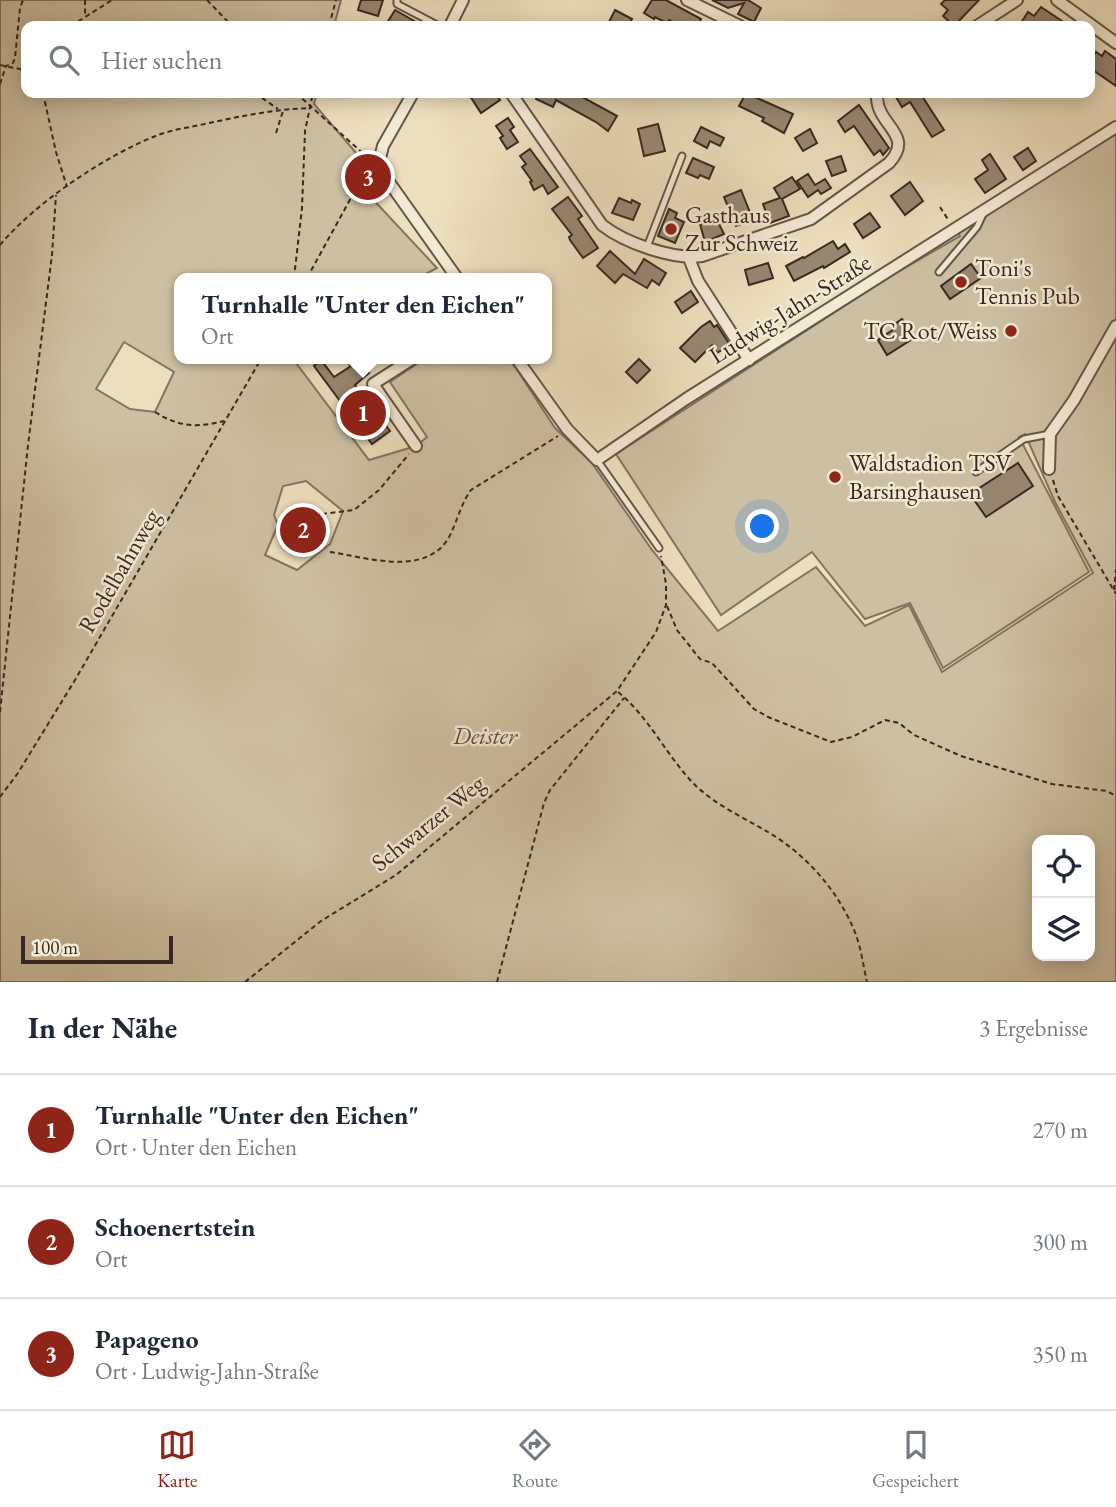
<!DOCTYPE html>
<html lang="de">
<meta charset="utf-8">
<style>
body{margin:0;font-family:"EB Garamond",serif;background:#f6f6f7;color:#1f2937}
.controls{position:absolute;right:21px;bottom:21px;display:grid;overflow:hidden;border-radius:14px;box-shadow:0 4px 18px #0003}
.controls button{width:63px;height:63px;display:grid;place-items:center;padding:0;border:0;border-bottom:2px solid #e0e1e3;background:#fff;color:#1f2937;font:35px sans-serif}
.scale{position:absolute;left:21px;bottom:18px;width:152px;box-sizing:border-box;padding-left:7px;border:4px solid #38281f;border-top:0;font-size:19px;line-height:24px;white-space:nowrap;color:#38281f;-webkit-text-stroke:5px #f3ead4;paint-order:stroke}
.you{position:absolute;left:763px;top:527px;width:24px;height:24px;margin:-18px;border:5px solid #fff;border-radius:50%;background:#1a73e8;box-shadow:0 0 0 10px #1a73e833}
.badge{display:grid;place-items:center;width:46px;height:46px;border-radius:50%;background:#8f2418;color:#fff;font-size:23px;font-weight:700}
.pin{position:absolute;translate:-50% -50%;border:4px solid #fff;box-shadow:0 2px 7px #0006}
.popup{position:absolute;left:174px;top:273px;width:378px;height:91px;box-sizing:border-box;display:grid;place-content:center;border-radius:14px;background:#fff;filter:drop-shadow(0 2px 5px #0005);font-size:23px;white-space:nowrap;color:#747a83}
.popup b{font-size:26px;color:#1f2937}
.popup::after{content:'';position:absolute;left:50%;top:100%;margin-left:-14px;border:14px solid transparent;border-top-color:#fff}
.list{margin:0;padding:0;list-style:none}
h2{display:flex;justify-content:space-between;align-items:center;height:91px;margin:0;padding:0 28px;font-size:30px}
h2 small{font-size:23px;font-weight:400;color:#747a83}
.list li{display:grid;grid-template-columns:46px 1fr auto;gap:21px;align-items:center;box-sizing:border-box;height:112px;padding:0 28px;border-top:2px solid #e0e1e3}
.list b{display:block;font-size:26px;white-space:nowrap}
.list p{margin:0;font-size:23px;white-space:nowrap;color:#747a83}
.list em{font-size:23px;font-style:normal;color:#747a83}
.icon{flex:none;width:38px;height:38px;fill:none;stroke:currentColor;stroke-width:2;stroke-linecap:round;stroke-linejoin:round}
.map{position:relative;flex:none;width:1116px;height:982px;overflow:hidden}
.search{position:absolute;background:#fff;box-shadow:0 4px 18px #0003;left:21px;right:21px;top:21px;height:77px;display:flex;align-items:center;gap:18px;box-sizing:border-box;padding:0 24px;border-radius:14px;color:#747a83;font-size:26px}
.sheet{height:427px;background:#fff}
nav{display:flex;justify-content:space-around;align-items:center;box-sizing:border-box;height:98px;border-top:2px solid #e0e1e3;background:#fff;font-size:19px;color:#747a83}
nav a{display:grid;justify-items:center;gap:4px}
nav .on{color:#8f2418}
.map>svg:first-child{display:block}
.green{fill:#cdc0a2;stroke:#827460;stroke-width:2;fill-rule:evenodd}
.building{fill:#968771;stroke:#38281f;stroke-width:2}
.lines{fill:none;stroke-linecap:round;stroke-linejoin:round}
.lane-casing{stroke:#655646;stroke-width:9}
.street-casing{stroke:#655646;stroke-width:14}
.path{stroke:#38281f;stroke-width:2;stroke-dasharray:5 3.5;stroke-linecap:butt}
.lane{stroke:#f3ead4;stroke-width:5}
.street{stroke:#f3ead4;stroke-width:10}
.poi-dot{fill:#8f2418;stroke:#f3ead4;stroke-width:2.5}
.labels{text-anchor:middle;stroke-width:5;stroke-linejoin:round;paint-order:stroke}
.poi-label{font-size:24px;fill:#38281f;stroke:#f3ead4;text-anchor:start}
.street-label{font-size:24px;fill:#38281f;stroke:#f3ead4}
.park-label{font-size:24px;font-style:italic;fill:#5d4e40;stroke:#f3ead4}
</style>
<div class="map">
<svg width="1116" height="982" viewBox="0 0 1116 982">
<rect width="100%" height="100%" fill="#ecdfbd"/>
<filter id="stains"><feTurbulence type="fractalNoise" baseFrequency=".00286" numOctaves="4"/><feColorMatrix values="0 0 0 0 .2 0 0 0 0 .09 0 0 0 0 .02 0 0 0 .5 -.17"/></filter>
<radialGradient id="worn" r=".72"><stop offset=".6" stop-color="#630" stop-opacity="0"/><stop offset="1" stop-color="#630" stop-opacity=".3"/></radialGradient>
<path class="green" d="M0,0H341L334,26H26V93H317L314,104L363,161L354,179L437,268L418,278H179V359H293L369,460L416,446L427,437L390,382L424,359H510L555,428L592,463L652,550L718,631L816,567L865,626L909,605L942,672L1093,573L1055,502L1025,434L1019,437L1089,572L943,668L910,603L865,619L812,552L721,615L616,454L889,277L960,236L958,232L1116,134V982H0ZM124,342L174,372L155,412L130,409L96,389ZM306,481L343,511L330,544L297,570L265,555L278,525L274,515L283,486ZM1037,840H1090V956H1037Z"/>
<g class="building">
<path d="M361,0H383L378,16L358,10Z"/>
<path d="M652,0H666L701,19L698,26H681L669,20L667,23L655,17L654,19L644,13Z"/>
<path d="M712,0H748L761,8L754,22L738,14L744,3L728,8Z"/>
<path d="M945,0H979L954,26L943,16L948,10L941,4Z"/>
<path d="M1041,7L1062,21L1059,26H1019L1028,12L1034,16Z"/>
<path d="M395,10L423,26H385Z"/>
<path d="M615,10L632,19L628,26H607Z"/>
<path d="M1105,51L1116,59V86L1090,68V61L1096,52L1102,56Z"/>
<path d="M468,93H495L500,100L481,113Z"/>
<path d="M539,93H575L617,116L608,131L596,122L556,100L553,107L536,99Z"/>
<path d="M746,93L793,114L784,133L762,121L764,118L739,106Z"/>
<path d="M902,93H920L944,130L932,137L910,102L902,107L896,97Z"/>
<path d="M859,105L889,148L883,155L880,150L874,155L854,126L845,132L838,121Z"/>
<path d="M508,118L514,127L510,130L518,142L507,149L500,138L503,136L496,126Z"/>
<path d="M658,124L665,151L644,156L638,129Z"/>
<path d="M701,127L724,138L720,146L710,141L707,148L694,141Z"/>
<path d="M810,129L817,143L803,151L795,138Z"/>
<path d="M1028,148L1036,161L1023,170L1014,157Z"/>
<path d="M530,149L558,187L548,194L543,185L534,190L530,182L532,181L522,167L526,164L520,156Z"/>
<path d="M990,154L1006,179L985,193L975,179L988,170L982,160Z"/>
<path d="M841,156L846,171L832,176L826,161Z"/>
<path d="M693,158L714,167L709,179L700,175L698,178L686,173Z"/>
<path d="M808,174L815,185L825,179L831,188L821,194L818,190L808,197L797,181Z"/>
<path d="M792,177L800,189L782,199L789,216L770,223L763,204L780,198L774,188Z"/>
<path d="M910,182L923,201L905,215L891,196Z"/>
<path d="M741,190L753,220L736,226L724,197Z"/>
<path d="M568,197L582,216L578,219L598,248L583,258L570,240L569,237L572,235L552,209Z"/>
<path d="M619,198L631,203L632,200L640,204L633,220L612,213Z"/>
<path d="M669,209L677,213L675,218L684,222L675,243L658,236Z"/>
<path d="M870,213L880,227L863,238L854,224Z"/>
<path d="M716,218L724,234L705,242L700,224Z"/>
<path d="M833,241L838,249L845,244L850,252L824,268L823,266L794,281L786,266L803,257L804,258Z"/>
<path d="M610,251L635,274L644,259L666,273L659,285L652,280L647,288L623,274L615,283L597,266Z"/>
<path d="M768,263L773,278L749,285L745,270Z"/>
<path d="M971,264L981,278L950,299L941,286Z"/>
<path d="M691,291L698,302L682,313L675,302Z"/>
<path d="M902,319L914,338L887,355L878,340L894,329L892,326Z"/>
<path d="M710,321L714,327L717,325L730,345L717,353L712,345L695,362L680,348L701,327Z"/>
<path d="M355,359L369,373L355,385L390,431L372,444L314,366L321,360L334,377L351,366L349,364Z"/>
<path d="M639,359L650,370L637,383L626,372Z"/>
<path d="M1018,463L1033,486L986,517L970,494Z"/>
</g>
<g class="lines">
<g class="lane-casing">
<g id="lane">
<path d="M397,0V4L439,26"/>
<path d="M647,247L682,156"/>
<path d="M939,272L977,227L984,212"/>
<path d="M597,460L659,548"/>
<path d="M976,472L1024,439L1050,434"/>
</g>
</g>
<g class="street-casing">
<g id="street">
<path d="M687,0L740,26"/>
<path d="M1057,0L1116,43"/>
<path d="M450,26L463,0"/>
<path d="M977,26L1017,0"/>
<path d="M413,93L383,146L379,162L384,175L457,278"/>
<path d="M511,93L602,225C625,243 673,260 702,256L811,219L889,163C915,135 878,126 877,98"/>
<path d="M689,258L698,281L749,360"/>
<path d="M412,359L373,384L416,446"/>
<path d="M517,359L567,429L597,460L686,399L1116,127"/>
<path d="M1049,469L1050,434L1074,400L1116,326"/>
</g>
</g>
<g class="path">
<path d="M85,0V16"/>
<path d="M207,0L232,26"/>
<path d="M71,26L112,0"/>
<path d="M329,26L336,0"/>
<path d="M0,65L20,69L26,73"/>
<path d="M0,84L6,66L13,63L15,58L20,8L23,0"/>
<path d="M43,93L56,152L67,187"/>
<path d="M255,93L278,109"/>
<path d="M296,93L368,158"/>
<path d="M276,133L283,111"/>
<path d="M940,207L949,221"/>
<path d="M0,245C35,203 106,155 158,135C171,130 186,128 200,125C237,117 273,109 311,108"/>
<path d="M298,278L295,269L302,208L305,131L313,93"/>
<path d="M307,278L369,165"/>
<path d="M155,412C179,427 197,428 224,421"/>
<path d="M1053,480L1058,496L1116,594"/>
<path d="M322,514L354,510L379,490L409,454"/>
<path d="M330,552C365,557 424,577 448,539C457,523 460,505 471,490L558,436"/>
<path d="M1114,590L1116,569"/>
<path d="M667,606L677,630L700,659L712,663L754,709L768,717L831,742L852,737L885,720L899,723L914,735L961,756L1052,784L1107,791L1116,796"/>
<path d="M618,692C650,718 667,757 696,786C716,805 744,818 768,832C805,854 837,889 854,930C861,946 863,965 867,982"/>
<path d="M0,712L28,445L52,255L56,195"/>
<path d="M0,797L18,773L75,680L261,359"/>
<path d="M245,982L321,921L396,875L617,691L656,632L666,605V584L661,556"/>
<path d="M497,982L544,803L550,790L624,698"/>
</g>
<use href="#lane" class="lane"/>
<use href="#street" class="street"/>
</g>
<g class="poi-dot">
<circle cx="671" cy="229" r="7"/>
<circle cx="961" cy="282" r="7"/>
<circle cx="1011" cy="331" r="7"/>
<circle cx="835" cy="477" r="7"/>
</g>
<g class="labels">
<g class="poi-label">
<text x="685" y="223">Gasthaus<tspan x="685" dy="28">Zur Schweiz</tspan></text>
<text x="975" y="276">Toni's<tspan x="975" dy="28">Tennis Pub</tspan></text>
<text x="997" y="339" text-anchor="end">TC Rot/Weiss</text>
<text x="849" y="471">Waldstadion TSV<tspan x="849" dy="28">Barsinghausen</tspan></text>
</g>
<g class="street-label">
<text transform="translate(790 309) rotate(-32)" y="8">Ludwig-Jahn-Straße</text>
<text transform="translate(119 571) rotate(-60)" y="8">Rodelbahnweg</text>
<text transform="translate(428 823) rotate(-39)" y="8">Schwarzer Weg</text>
</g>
<g class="park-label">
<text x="485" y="744">Deister</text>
</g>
</g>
<rect width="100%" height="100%" filter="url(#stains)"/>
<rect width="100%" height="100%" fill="url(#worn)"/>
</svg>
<div class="controls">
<button><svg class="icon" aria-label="locate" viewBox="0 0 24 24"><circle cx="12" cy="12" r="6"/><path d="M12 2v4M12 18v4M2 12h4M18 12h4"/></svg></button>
<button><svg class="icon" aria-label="layers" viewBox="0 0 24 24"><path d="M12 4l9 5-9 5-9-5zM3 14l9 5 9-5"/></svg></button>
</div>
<div class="scale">100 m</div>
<div class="you"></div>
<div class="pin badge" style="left:363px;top:413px">1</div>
<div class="popup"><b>Turnhalle &quot;Unter den Eichen&quot;</b>Ort</div>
<div class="pin badge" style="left:303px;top:530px">2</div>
<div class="pin badge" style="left:368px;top:177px">3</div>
<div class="search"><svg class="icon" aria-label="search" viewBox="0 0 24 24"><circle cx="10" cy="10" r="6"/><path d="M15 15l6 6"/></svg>Hier suchen</div>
</div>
<section class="sheet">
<h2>In der Nähe<small>3 Ergebnisse</small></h2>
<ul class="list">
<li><span class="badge">1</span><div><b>Turnhalle &quot;Unter den Eichen&quot;</b><p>Ort · Unter den Eichen</p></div><em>270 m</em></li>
<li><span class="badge">2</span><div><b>Schoenertstein</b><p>Ort</p></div><em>300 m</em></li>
<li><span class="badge">3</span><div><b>Papageno</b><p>Ort · Ludwig-Jahn-Straße</p></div><em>350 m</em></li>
</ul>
</section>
<nav>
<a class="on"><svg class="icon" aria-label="map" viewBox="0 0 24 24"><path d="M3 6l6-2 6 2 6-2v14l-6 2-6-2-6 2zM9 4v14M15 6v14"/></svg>Karte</a>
<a><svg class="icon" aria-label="directions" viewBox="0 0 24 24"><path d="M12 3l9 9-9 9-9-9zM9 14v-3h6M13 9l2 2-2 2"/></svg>Route</a>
<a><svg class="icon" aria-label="saved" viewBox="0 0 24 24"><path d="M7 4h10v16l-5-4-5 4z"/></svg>Gespeichert</a>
</nav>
